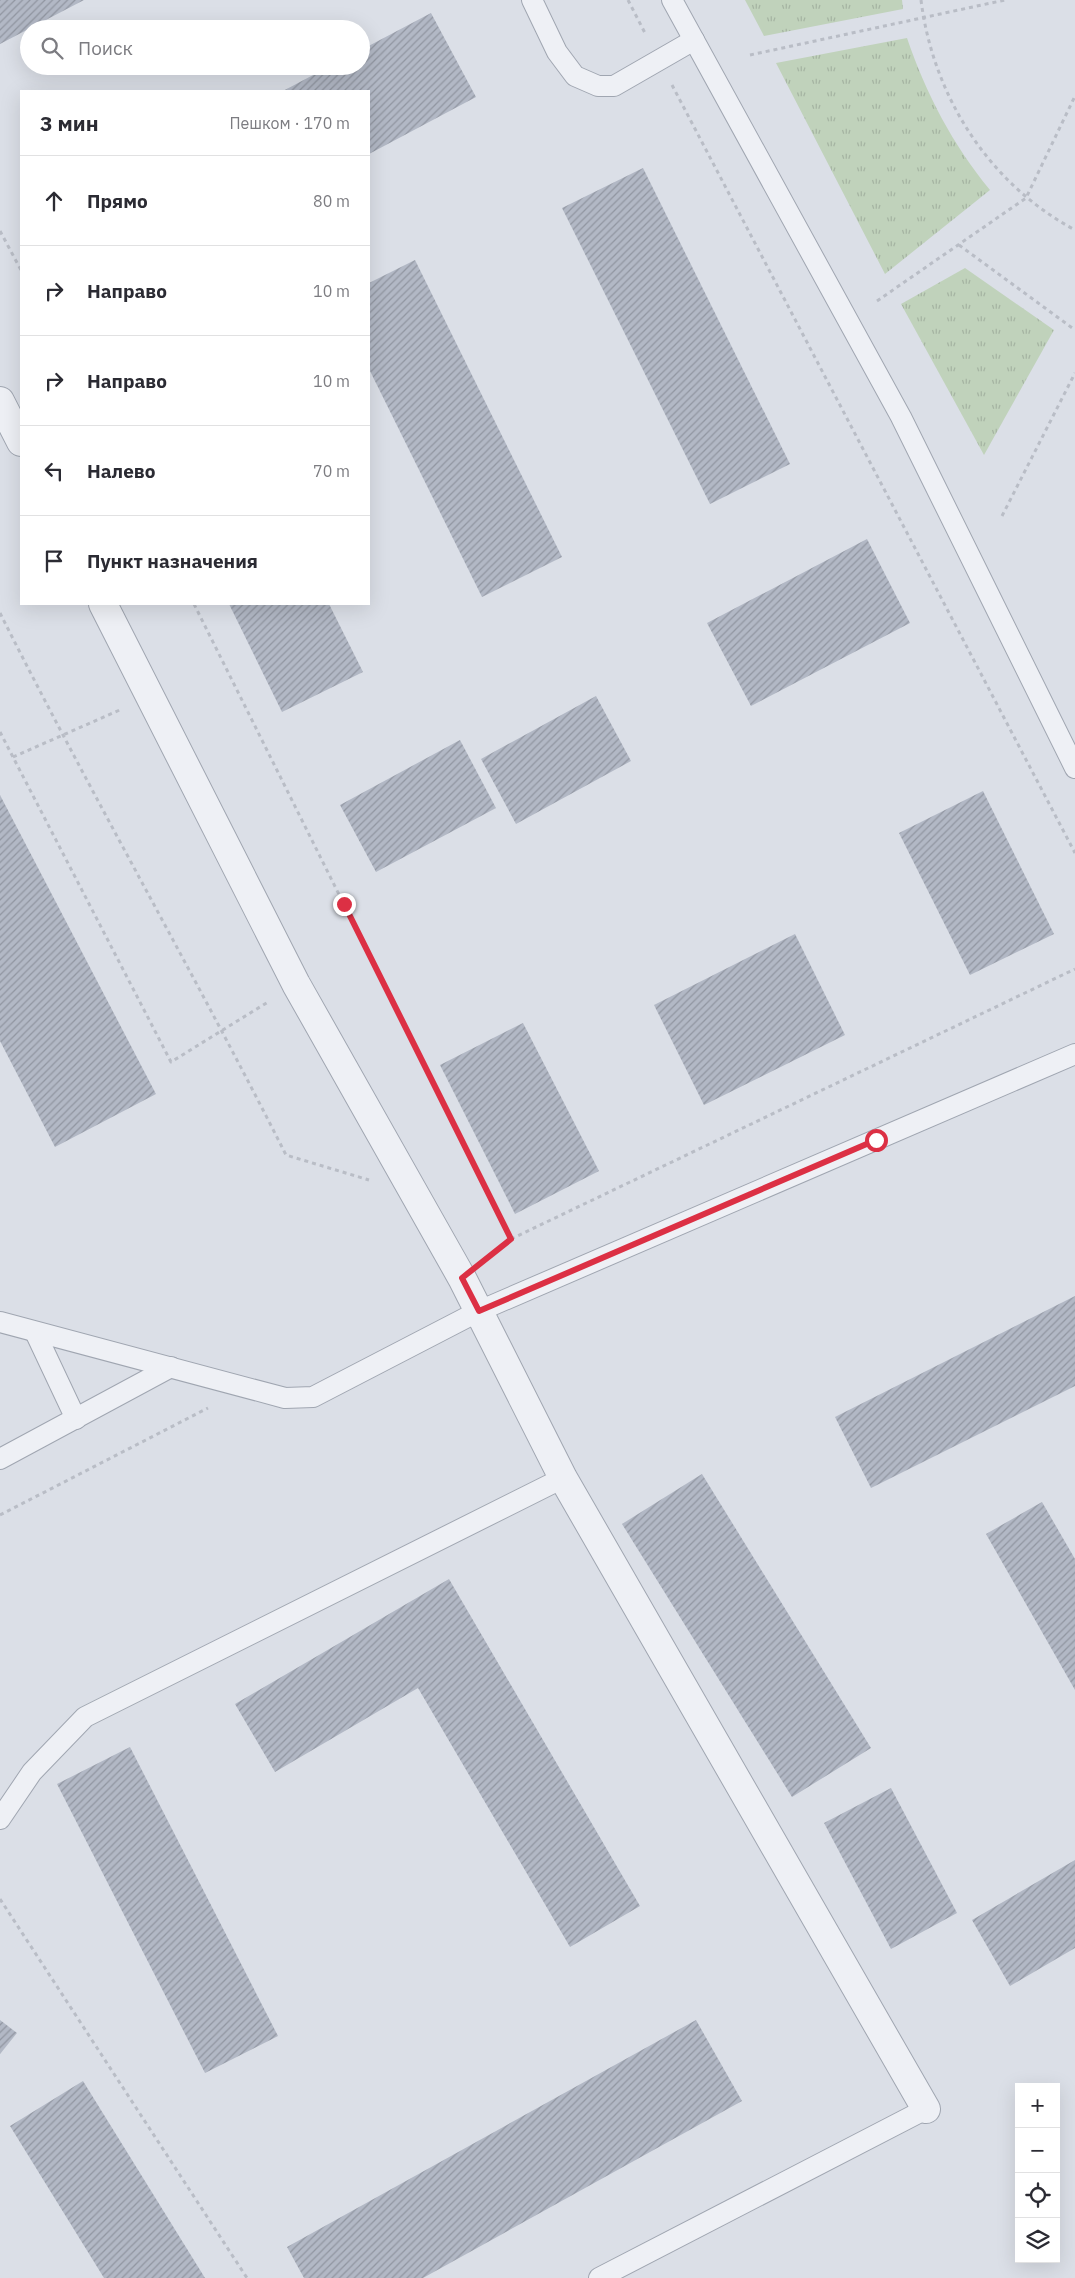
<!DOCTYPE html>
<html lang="ru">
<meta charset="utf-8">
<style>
body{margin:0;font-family:"IBM Plex Sans",sans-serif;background:#f7f7f7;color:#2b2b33}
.controls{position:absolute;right:15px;bottom:15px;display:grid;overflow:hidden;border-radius:0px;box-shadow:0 5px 20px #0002}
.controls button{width:45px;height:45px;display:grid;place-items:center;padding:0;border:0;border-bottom:1px solid #e1e1e2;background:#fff;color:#2b2b33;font:25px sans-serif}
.stop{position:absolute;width:15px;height:15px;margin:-11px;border:4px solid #dc3044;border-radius:50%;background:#fff}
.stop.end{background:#dc3044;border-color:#fff;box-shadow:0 1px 5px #0008}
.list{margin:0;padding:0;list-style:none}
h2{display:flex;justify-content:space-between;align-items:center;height:65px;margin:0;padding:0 20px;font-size:21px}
h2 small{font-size:16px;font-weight:400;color:#7c7c81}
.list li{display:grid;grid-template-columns:32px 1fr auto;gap:15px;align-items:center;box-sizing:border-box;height:90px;padding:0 20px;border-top:1px solid #e1e1e2}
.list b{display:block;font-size:19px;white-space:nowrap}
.list em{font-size:16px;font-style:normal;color:#7c7c81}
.icon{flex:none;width:28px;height:28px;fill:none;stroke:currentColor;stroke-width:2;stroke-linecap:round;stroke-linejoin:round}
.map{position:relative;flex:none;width:1075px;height:2278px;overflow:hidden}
.search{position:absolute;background:#fff;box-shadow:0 5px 20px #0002;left:20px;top:20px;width:350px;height:55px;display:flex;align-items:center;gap:12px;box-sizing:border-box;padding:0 18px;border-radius:28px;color:#7c7c81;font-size:19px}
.panel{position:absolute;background:#fff;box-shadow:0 5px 20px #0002;left:20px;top:90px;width:350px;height:515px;border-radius:0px}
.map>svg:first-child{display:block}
.grass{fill:url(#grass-tufts)}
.building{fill:url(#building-hatch)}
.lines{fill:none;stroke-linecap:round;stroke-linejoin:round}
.service-casing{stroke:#a0a6b1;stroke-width:22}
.minor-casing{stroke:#a0a6b1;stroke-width:30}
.path{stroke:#b9bdc6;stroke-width:3;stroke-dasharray:4 4;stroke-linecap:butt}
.service{stroke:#eef0f5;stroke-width:20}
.minor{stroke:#eef0f5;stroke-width:28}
.route{stroke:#dc3044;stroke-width:6}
</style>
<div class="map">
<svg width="1075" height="2278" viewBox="0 0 1075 2278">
<defs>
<pattern id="grass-tufts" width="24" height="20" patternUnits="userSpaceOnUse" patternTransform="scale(1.25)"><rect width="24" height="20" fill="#c0d2bb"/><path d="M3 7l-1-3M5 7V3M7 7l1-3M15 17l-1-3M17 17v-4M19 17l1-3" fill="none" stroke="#a5b4a2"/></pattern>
<pattern id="building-hatch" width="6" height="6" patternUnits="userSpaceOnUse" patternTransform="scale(1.25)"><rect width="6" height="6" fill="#b2b8c5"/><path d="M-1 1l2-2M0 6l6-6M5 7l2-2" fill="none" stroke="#9196a1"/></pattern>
</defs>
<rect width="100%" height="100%" fill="#dbdfe7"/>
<g class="grass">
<path d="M745,0H902L903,9L764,36Z"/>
<path d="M907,38C926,94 953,145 990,190L885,274L776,63Z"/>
<path d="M965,268L1054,330L984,455L901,304Z"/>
</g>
<g class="building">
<path d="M0,0H84L0,44Z"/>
<path d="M431,13L476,97L369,154V91H283L330,66H361V50Z"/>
<path d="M643,168L790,464L710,504L562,208Z"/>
<path d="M415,260L562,557L482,597L369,369V283Z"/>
<path d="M867,539L910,623L751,706L707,623Z"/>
<path d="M229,604H329L363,672L282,712Z"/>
<path d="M596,696L631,761L516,824L481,759Z"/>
<path d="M460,740L496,808L376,872L340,805Z"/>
<path d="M983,791L1054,934L970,975L899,833Z"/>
<path d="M0,795L156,1094L55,1147L0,1041Z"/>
<path d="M795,934L845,1035L704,1105L654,1005Z"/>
<path d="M523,1023L599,1171L515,1214L440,1065Z"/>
<path d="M1075,1296V1386L871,1488L835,1417Z"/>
<path d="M702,1474L871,1748L792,1797L622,1524Z"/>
<path d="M1042,1502L1075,1559V1690L986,1534Z"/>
<path d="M449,1579L640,1906L570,1947L418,1688L275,1772L235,1704Z"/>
<path d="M130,1747L278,2036L205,2073L57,1784Z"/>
<path d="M891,1788L957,1913L891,1949L824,1823Z"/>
<path d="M1075,1860V1948L1010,1986L972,1920Z"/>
<path d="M0,2020L17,2033L0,2054Z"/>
<path d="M696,2020L742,2101L423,2278H304L287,2247Z"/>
<path d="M83,2081L205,2278H104L10,2126Z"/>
</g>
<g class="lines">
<g class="service-casing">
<g id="service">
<path d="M532,0L557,52L575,76L598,86H614L694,40"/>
<path d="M672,0L901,417L1075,768"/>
<path d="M0,1322L285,1398L313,1397L479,1311L1075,1054"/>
<path d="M35,1332L76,1419"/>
<path d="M0,1459L171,1367"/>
<path d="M0,1819L32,1772L85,1717L563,1478"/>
<path d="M599,2278L926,2109"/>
</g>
</g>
<g class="minor-casing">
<g id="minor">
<path d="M0,401L21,442"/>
<path d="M103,604L296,984L462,1278L563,1478L926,2109"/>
</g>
</g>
<g class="path">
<path d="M628,0L646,35"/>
<path d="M921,0C933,96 989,184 1075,230"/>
<path d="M750,55L1005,0"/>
<path d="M672,85L1075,853"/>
<path d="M0,231L21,270"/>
<path d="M959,245L1075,330"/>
<path d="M877,301L1026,198L1075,96"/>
<path d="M1002,516L1075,373"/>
<path d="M194,604L511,1239L487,1258"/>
<path d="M0,613C92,796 194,973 286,1155L369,1180"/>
<path d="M0,732L171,1062L268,1002"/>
<path d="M13,757L122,709"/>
<path d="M511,1239L1075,969"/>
<path d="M0,1515L208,1408"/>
<path d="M0,1899L247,2278"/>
</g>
<use href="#service" class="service"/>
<use href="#minor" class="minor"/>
</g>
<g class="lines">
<path class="route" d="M344,904L511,1239L462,1278L479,1311L876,1140"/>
</g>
</svg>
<div class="controls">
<button>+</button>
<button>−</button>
<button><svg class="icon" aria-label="locate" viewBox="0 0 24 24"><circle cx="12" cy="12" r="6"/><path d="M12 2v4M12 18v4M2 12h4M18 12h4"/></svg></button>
<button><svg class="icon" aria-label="layers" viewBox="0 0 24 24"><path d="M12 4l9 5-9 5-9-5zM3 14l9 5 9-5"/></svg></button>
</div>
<div class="stop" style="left:876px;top:1140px"></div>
<div class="stop end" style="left:344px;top:904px"></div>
<div class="search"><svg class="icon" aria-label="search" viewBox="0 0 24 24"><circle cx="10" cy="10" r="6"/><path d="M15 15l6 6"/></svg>Поиск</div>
<section class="panel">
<h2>3 мин<small>Пешком · 170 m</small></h2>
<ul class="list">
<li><svg class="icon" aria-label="ahead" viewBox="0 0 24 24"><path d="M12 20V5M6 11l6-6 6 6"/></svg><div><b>Прямо</b></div><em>80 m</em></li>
<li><svg class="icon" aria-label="right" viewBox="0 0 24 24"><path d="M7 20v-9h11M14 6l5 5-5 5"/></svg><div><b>Направо</b></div><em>10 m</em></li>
<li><svg class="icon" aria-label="right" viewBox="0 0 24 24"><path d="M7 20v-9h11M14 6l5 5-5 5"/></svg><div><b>Направо</b></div><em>10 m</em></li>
<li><svg class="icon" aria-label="left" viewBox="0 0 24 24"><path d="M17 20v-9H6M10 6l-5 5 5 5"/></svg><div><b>Налево</b></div><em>70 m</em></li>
<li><svg class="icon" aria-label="arrive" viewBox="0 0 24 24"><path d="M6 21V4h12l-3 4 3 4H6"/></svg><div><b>Пункт назначения</b></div></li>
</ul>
</section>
</div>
